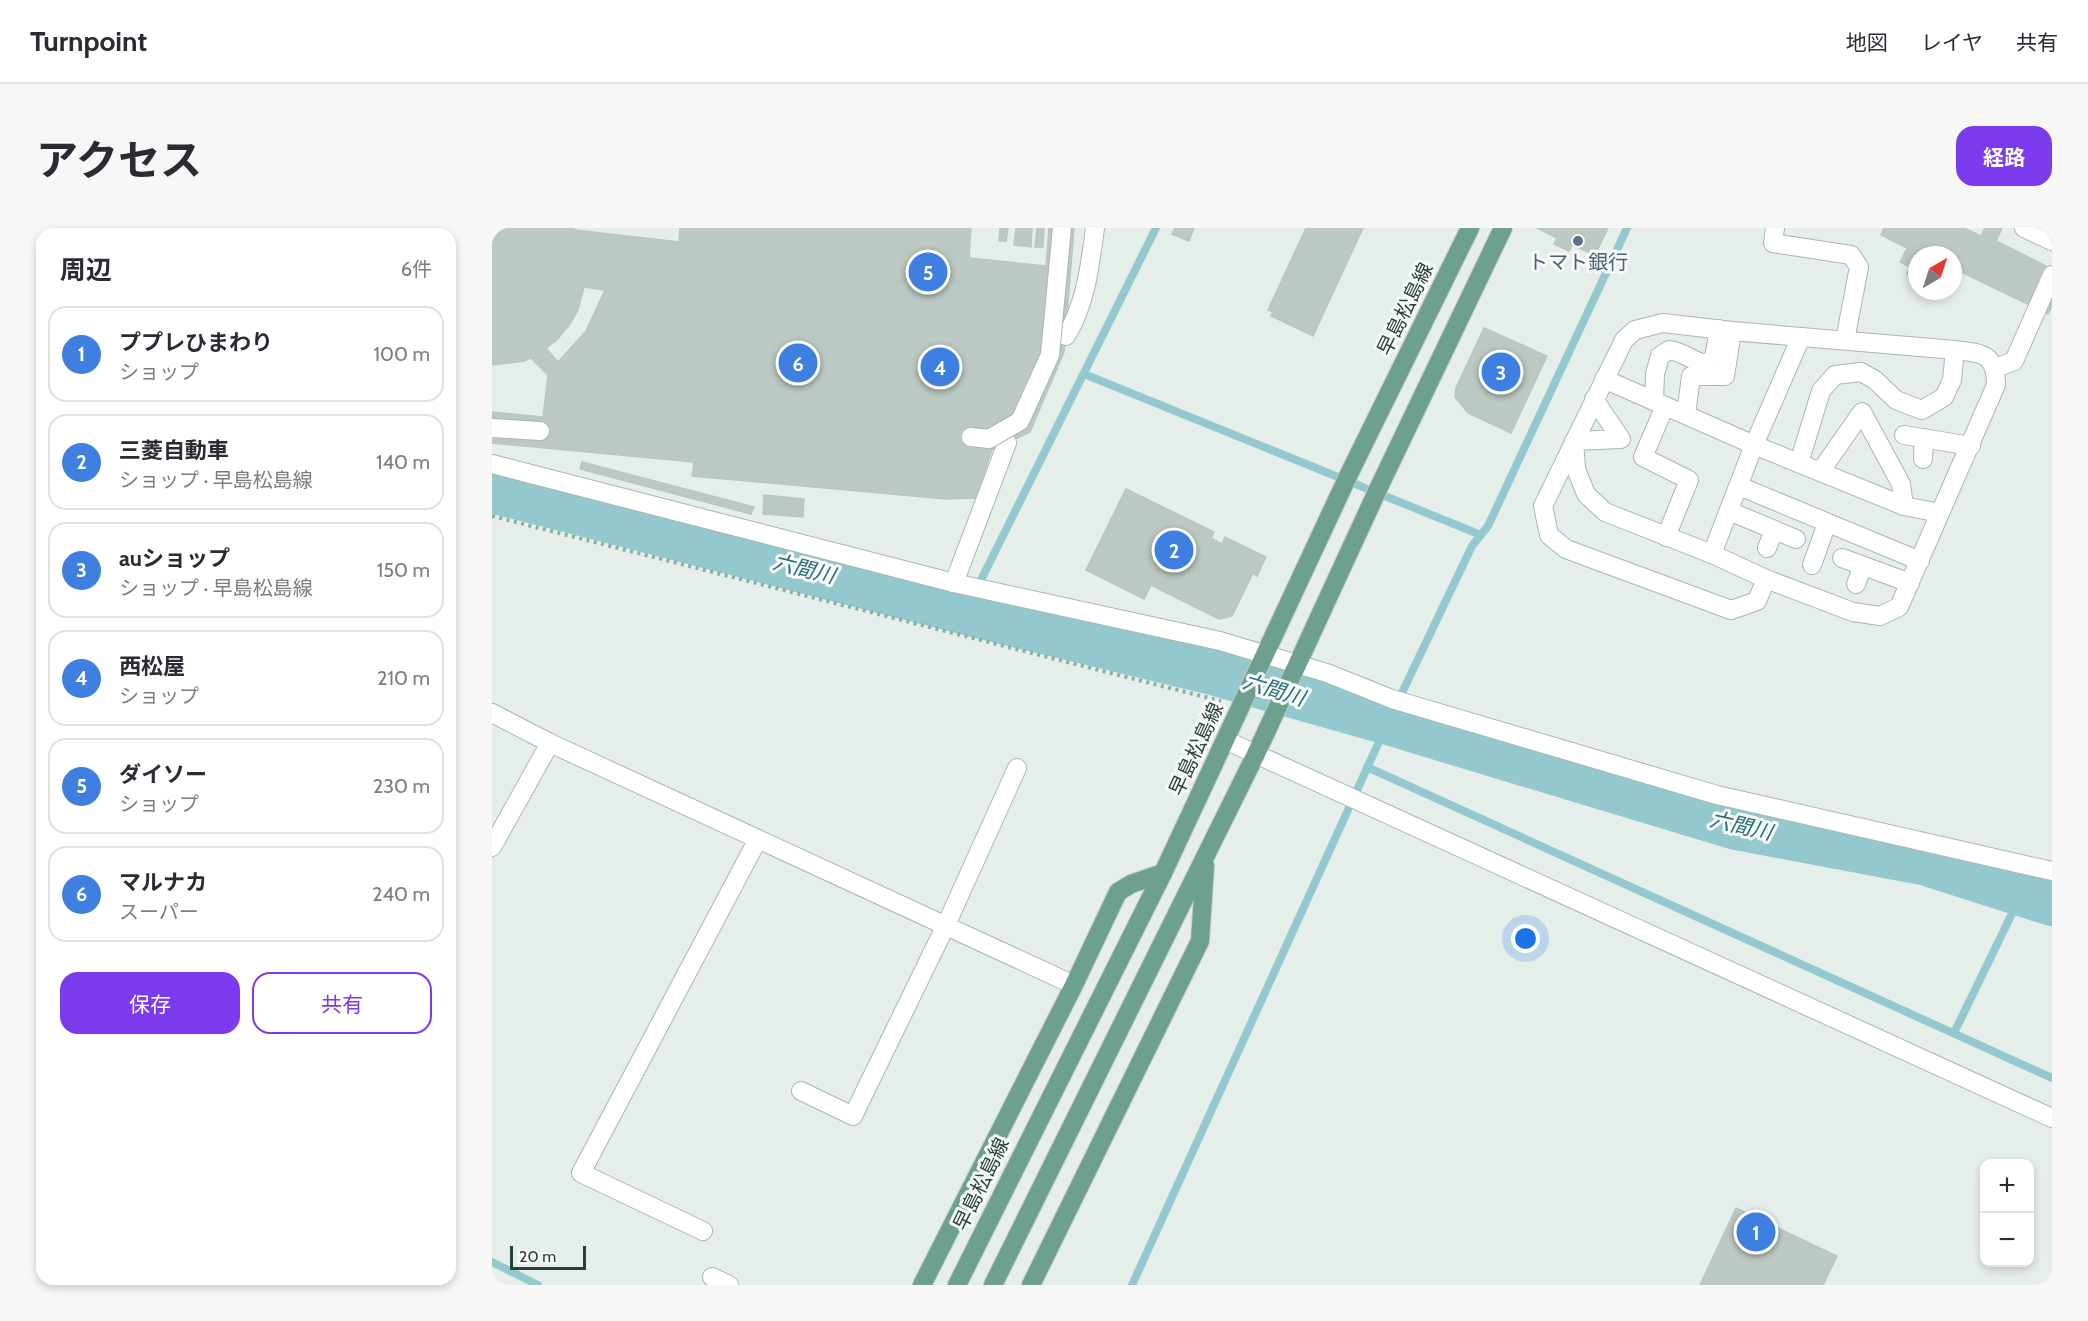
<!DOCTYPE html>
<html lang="ja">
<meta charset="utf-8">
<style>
body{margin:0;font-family:Cabin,"Noto Sans JP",sans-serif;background:#f7f7f7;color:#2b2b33}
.controls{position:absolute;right:18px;bottom:18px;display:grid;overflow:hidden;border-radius:12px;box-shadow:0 3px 9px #0003}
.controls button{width:54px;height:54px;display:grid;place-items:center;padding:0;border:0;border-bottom:2px solid #e1e1e2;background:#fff;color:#2b2b33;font:30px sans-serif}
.compass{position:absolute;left:1416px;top:18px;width:54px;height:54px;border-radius:50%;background:#fff;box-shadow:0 3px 9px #0003;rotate:39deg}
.scale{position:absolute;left:18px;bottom:15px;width:76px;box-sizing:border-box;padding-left:6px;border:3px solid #263f37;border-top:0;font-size:16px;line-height:21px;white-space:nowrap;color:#263f37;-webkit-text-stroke:4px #f7faf8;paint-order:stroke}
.you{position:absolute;left:1034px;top:711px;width:21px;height:21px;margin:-15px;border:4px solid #fff;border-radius:50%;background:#1a73e8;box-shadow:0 0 0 9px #1a73e833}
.badge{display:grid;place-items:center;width:39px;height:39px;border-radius:50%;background:#7c3aed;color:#fff;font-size:20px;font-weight:700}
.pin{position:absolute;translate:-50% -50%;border:3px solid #fff;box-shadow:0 2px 6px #0006}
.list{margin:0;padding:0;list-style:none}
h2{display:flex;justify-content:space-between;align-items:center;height:78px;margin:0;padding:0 24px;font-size:26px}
h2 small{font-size:20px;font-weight:400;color:#7c7c81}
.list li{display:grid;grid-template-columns:39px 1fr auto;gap:18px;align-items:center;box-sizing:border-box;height:96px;margin:0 12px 12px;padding:0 12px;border:2px solid #e1e1e2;border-radius:18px}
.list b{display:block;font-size:22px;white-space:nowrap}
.list p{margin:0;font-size:20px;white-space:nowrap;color:#7c7c81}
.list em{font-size:20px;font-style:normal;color:#7c7c81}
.actions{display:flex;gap:12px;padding:18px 24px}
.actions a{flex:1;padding:14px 0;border:2px solid #7c3aed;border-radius:18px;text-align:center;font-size:21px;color:#7c3aed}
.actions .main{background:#7c3aed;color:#fff}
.map{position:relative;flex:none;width:1560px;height:1057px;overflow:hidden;border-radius:18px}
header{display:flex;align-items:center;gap:36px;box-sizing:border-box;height:84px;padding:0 30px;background:#fff;border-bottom:2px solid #e1e1e2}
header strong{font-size:28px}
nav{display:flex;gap:33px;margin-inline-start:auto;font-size:21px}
.intro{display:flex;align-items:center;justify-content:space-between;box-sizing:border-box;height:144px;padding:0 36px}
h1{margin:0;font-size:42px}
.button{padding:15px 27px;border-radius:18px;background:#7c3aed;color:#fff;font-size:21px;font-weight:700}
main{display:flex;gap:36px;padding:0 36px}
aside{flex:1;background:#fff;border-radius:18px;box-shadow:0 3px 9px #0003}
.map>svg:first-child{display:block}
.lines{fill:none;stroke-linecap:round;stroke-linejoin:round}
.stream{stroke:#93c8ce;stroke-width:8}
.river{stroke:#93c8ce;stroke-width:46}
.building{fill:#bcc9c3;stroke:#b9c7c1;stroke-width:1.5;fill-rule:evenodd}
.minor-casing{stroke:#a9b6b1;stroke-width:20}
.major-casing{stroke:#c2c9c7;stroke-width:20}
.path{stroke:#89afa1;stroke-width:4;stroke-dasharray:3 4.5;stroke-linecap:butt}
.minor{stroke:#fff;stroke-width:18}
.major{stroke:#6ea090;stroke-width:18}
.minor-bridge-casing{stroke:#a9b6b1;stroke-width:20;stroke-linecap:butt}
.minor-bridge{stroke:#fff;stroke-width:18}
.service-dot{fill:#5c6f8a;stroke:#f7faf8;stroke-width:2}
.labels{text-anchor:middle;stroke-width:6;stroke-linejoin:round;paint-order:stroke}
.service-label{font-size:20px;fill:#4e5e75;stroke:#f7faf8}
.street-label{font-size:20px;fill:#263f37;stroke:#f7faf8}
.water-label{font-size:21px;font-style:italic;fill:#246e77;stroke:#f7faf8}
</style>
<header>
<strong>Turnpoint</strong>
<nav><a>地図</a><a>レイヤ</a><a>共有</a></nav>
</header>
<div class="intro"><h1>アクセス</h1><a class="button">経路</a></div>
<main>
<aside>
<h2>周辺<small>6件</small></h2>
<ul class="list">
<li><span class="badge" style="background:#3f7fe0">1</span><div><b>ププレひまわり</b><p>ショップ</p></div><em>100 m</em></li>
<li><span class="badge" style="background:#3f7fe0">2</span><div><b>三菱自動車</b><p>ショップ · 早島松島線</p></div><em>140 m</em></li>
<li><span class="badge" style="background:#3f7fe0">3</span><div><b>auショップ</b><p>ショップ · 早島松島線</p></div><em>150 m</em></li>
<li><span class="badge" style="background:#3f7fe0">4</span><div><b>西松屋</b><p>ショップ</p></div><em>210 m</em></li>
<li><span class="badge" style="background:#3f7fe0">5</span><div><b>ダイソー</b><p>ショップ</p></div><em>230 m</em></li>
<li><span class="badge" style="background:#3f7fe0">6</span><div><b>マルナカ</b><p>スーパー</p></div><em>240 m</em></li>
</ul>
<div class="actions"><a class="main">保存</a><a>共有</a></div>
</aside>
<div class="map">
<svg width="1560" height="1057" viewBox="0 0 1560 1057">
<rect width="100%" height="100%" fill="#e6eeea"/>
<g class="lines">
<g class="stream">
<path d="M592,146L989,307"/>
<path d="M490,350L664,0"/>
<path d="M482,386L485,373"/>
<path d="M875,539L1560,850"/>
<path d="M1462,805L1530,665"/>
<path d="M0,1034L46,1057"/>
<path d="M640,1057L896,494L980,318L996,298L1135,0"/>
</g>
<path class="river" d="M0,262L482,386L720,444L896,494L1244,599L1435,635L1560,675"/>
</g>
<g class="building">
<path d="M0,0H82L83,2L187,14L188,0H479L477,30L554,38L557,0H582L572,124L538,204L500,222L483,270L454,271L200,248L202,234L0,215V184L51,189L56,147L39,130L32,133L0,137ZM92,59L113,62L94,103L66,134L54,120L64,113L78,96L86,82Z"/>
<path d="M508,0H516L514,13H507Z"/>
<path d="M524,0H540L539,19L522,17Z"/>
<path d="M545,0H552L551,19H543Z"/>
<path d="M683,0H702L697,13L680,6Z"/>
<path d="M814,0H871L821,108L779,88L781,84L776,82Z"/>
<path d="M1045,0H1116L1103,27L1080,17L1077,23L1062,16L1065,10Z"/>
<path d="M1392,0H1472L1489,8L1493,0H1510L1504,13L1560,41V78L1556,86L1461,40V27H1425V51L1415,46L1418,39L1408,34L1415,20L1389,7Z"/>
<path d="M992,100L1055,128L1019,205L976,185L963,169L964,160Z"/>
<path d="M90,234L262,279L259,286L88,241Z"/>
<path d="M634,261L722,304L719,310L730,316L733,309L774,329L765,348L761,345L740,388L727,391L659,357L652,371L594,342Z"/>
<path d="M272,267L312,271L311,289L271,286Z"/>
<path d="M1244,980L1345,1028L1331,1057H1208Z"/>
</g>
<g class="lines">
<g class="minor-casing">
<g id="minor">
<path d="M1283,0L1281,15L1359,27L1367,39L1353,112"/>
<path d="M1532,0L1560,13"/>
<path d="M1171,95L1240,103L1463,122C1491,125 1504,126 1504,157L1407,379L1388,388L1361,384L1274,351L1265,373L1239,382L1074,321L1057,307L1051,278L1132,112L1143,102Z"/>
<path d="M574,108C594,76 598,37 603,0"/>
<path d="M1504,140L1522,133L1560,47"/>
<path d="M1112,151L1262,217L1412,278L1448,285"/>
<path d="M1102,171L1129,211L1082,213L1084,241L1094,266L1113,284L1220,326L1274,351"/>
<path d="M1162,173L1163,146L1168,128L1177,122C1192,124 1198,132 1213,136L1222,130L1227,101"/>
<path d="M1173,178L1151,229L1197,252L1174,309"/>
<path d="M1194,187L1199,148H1233L1240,103"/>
<path d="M0,200L48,203"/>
<path d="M1412,207L1479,218"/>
<path d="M1431,231L1432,210"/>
<path d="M1307,235L1329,163L1343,147L1369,144L1383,152L1404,172L1430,182L1452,169L1460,152L1463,122"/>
<path d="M0,236L462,355L728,413L835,445L900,471L1225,567L1560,643"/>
<path d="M1328,244L1370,184L1409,256L1412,278"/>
<path d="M1247,258L1428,333"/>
<path d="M1237,283L1304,311"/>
<path d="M1275,320L1282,302"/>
<path d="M1220,326L1262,217L1309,109"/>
<path d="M1350,330L1418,355"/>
<path d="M1320,337L1335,295"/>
<path d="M462,355L515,215"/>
<path d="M1364,356L1371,338"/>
<path d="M0,485L58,515L582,757"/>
<path d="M733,512L1560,890"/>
<path d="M0,619L58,515"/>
<path d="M309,863L361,888L454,697L525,540"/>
<path d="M211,1003L89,945L266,611"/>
<path d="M220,1049L237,1057"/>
</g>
</g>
<g class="major-casing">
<g id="major">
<path d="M430,1057L582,757L626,664L639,656L671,645"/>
<path d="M465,1057L671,645L858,244L978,0"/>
<path d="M501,1057L764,526L888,257L1011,0"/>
<path d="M539,1057L708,713L713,638"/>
</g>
</g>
<path class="path" d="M0,288L729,473"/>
<use href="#minor" class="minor"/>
<use href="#major" class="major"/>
<g class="minor-bridge-casing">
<path id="minor-bridge" d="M479,209L497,211L528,193L558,127L570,0"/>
</g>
<use href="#minor-bridge" class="minor-bridge"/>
</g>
<circle class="service-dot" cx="1086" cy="13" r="6"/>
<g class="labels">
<g class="service-label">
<text x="1086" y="41">トマト銀行</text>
</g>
<g class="street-label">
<text transform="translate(913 81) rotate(-64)" y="7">早島松島線</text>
<text transform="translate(704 521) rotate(-65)" y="7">早島松島線</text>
<text transform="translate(489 956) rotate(-64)" y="7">早島松島線</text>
</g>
<g class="water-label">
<text transform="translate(312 341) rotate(14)" y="7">六間川</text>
<text transform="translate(782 462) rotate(17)" y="7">六間川</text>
<text transform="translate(1249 598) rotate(13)" y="7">六間川</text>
</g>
</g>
</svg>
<div class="controls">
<button>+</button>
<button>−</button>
</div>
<svg class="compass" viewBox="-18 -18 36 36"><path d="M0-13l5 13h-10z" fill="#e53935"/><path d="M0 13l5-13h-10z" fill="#7c7c81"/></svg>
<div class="scale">20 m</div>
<div class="you"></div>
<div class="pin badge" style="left:1264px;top:1004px;background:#3f7fe0">1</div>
<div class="pin badge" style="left:682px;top:322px;background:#3f7fe0">2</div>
<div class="pin badge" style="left:1009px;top:144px;background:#3f7fe0">3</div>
<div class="pin badge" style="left:448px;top:139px;background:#3f7fe0">4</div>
<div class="pin badge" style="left:436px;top:44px;background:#3f7fe0">5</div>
<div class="pin badge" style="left:306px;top:135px;background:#3f7fe0">6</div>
</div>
</main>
